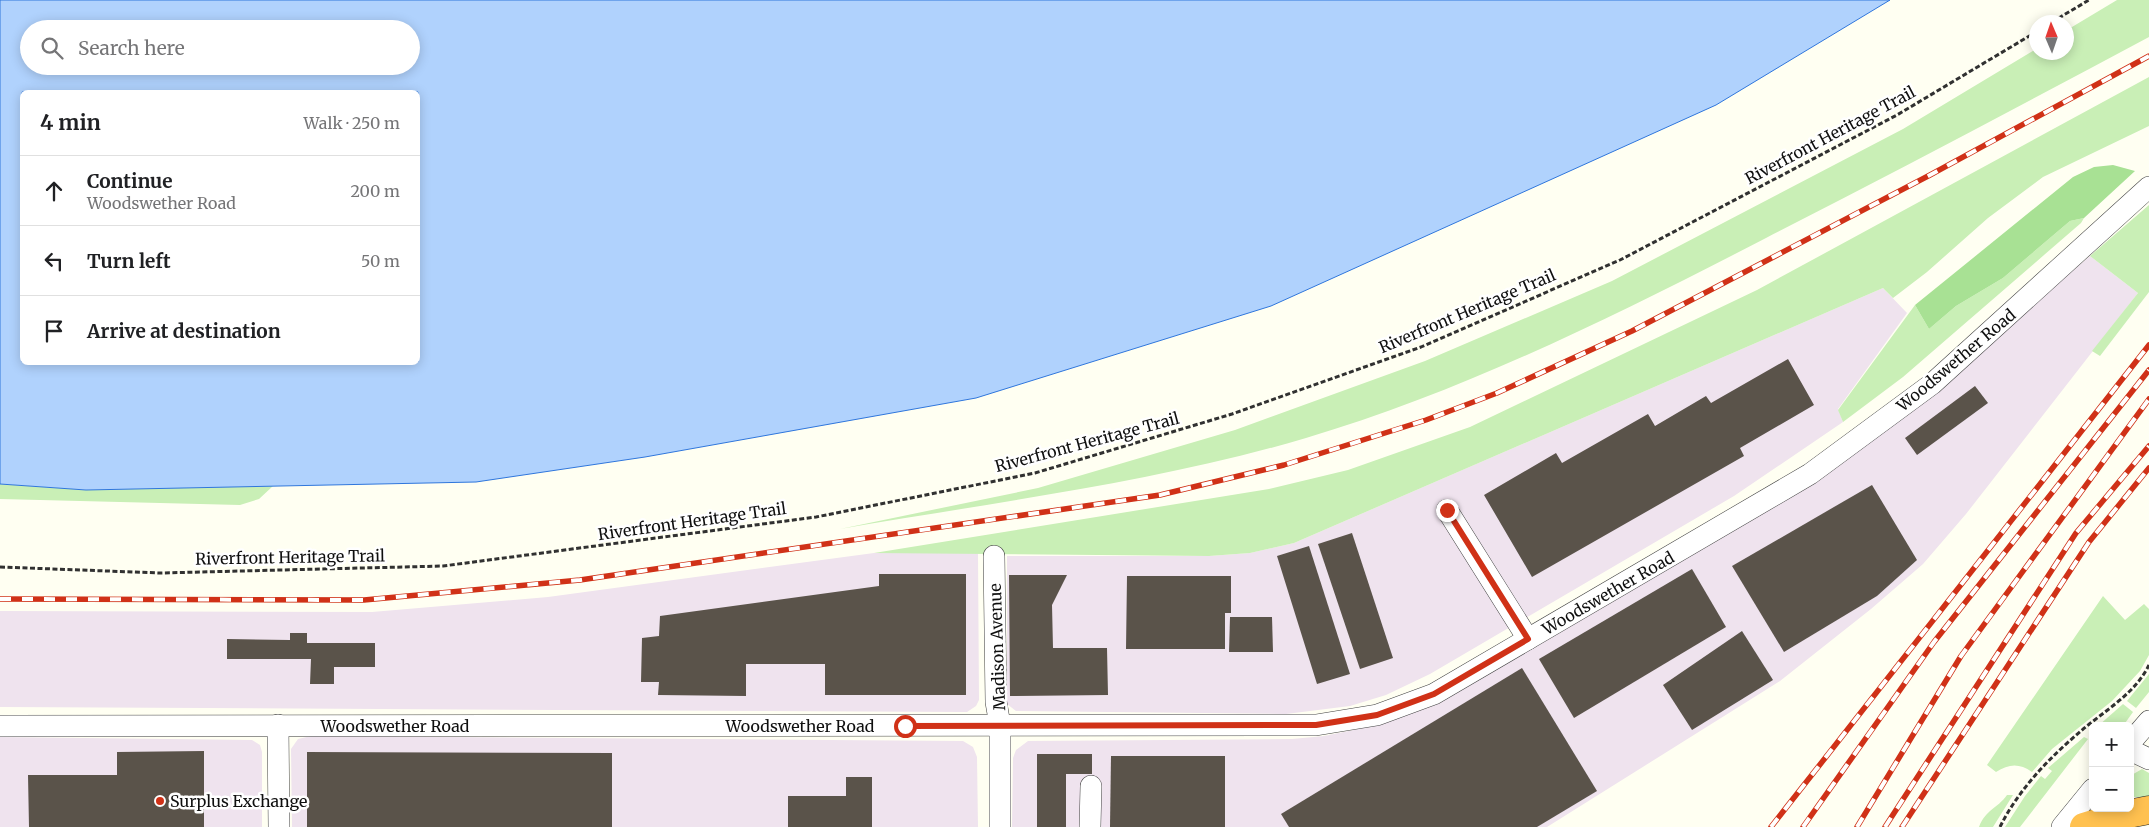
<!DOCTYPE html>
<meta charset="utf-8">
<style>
body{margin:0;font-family:Merriweather,serif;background:#f6f6f6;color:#202124}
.controls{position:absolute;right:15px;bottom:15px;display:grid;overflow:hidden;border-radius:8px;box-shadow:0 2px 12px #0003}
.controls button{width:45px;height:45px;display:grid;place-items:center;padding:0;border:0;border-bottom:1px solid #e0e0e0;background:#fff;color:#202124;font:25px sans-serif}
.compass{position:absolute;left:2029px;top:15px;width:45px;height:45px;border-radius:50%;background:#fff;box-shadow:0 2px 12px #0003;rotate:358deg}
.stop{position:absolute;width:15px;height:15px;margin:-11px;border:4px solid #d03117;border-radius:50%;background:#fff}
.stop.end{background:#d03117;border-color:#fff;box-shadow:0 1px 5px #0008}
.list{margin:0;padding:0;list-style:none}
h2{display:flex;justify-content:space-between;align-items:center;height:65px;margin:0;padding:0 20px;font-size:21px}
h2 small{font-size:16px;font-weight:400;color:#757577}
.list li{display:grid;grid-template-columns:32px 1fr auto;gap:15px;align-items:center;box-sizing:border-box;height:70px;padding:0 20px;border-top:1px solid #e0e0e0}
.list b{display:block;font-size:19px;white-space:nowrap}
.list p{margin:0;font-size:16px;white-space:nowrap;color:#757577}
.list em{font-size:16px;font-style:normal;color:#757577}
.icon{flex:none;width:28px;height:28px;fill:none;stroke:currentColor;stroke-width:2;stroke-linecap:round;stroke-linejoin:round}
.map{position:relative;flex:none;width:2149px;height:827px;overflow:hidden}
.search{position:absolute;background:#fff;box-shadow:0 2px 12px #0003;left:20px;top:20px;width:400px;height:55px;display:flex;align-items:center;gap:12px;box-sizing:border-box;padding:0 18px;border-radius:28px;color:#757577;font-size:19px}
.panel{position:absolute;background:#fff;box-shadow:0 2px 12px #0003;left:20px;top:90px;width:400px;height:275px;border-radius:8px}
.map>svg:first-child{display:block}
.industrial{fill:#efe3ee}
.green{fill:#c9efb6}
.forest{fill:#a8e194}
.water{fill:#b0d2fd;stroke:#2f76dc;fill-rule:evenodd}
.building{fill:#5a534a}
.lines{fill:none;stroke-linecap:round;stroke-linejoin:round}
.minor-casing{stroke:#424242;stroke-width:22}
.highway-casing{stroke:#202020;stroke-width:29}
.path{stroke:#313131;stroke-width:3;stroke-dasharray:5 2.5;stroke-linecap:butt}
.minor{stroke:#fff;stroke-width:21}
.highway{stroke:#ffc150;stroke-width:28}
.rail-casing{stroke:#d03117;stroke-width:5.5}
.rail{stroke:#fff;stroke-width:4;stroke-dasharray:11;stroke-linecap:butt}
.route{stroke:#d03117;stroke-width:6}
.poi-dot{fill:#d03117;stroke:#fff;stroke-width:2}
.labels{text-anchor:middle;stroke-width:5;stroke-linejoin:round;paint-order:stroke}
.street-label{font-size:16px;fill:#0f0f0f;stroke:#fff}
.poi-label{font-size:16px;fill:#0f0f0f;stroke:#fff;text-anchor:start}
</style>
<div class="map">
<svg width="2149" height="827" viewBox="0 0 2149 827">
<rect width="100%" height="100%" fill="#fffff2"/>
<g class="industrial">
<path d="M2090,256L2138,293L1966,514L1923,564L1871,609L1780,681L1547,827H1012L1013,758L1016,750L1028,741L1292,739L1324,736L1368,727L1929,393Z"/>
<path d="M1883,288L1907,313L1838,409L1843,422L1734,496L1430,674L1386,695L1350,706L1286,714L1016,711L1007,704V556H1209L1250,553L1294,543Z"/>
<path d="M874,553H978L979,700L976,706L967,712L0,707V611L372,612L548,597Z"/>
<path d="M311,736L963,741L973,747L977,757L978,827H292L291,749L298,739Z"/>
<path d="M0,737L252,740L260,745L262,752V827H0Z"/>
</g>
<g class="green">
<path d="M2117,0H2149V37C2022,105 1895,172 1766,238C1619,314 1465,391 1306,438C1154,483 995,502 840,529L1038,488L1235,430L1425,361L1612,281L1903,129L2036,49V52H2066L2067,30Z"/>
<path d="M2149,77V126L2043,177L1988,218L1927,272L1893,298L1883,288L1294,543L1250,553L1209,556L874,553L1269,489L1348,470L1470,427L1757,290Z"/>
<path d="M2149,205V292L2100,356L2092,351L2138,293L2090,256Z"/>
<path d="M2084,218L2081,223L1903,377L1843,422L1838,410L1915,305L1929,329L1956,306L2003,278L2070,221Z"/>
<path d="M0,484L86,490L273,486L259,499L240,505L0,499Z"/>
<path d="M2103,596L2125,620L2144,604L2149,609V655L2140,671L2112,701L2052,749L2032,772C2019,763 2009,764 1996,772L1987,765Z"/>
<path d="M2149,674V692L2136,708L2127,701Z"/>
<path d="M2123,704L2133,712L2123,726H2098Z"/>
<path d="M2084,737L2088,739L2020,827H2005L2025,796L2041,776L2045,779L2052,771L2048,768Z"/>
<path d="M2142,769L2149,773V797H2130V776Z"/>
<path d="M2007,795H2013L1993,827H1979C1986,809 1997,809 2007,795Z"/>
</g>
<path class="forest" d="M2113,165L2135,171L2084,218L2070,221L2003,278L1956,306L1929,329L1915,305L2073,177L2094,167Z"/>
<path class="water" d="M0,0H1890L1716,105L1271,306L976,398L645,457L476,482L86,490L0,484ZM29,29H411V66H29ZM22,92H418V362H22Z"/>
<g class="building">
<path d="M1788,359L1814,405L1740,448L1744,456L1532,577L1484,495L1556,453L1562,463L1648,414L1655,426L1706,396L1711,403Z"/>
<path d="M1975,386L1988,403L1917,455L1905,438Z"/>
<path d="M1872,485L1917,560L1877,596L1784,652L1732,566Z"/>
<path d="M1352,533L1393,658L1360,669L1318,544Z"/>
<path d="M1309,546L1350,674L1317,684L1277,556Z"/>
<path d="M1692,569L1726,627L1574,718L1539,659Z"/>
<path d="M879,574H966V695H825V664H746V696L658,695L659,682H641L642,638L659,636L660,616L879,586Z"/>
<path d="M1009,575H1067L1052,605L1053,648H1107L1108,695L1010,696Z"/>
<path d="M1127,576H1231V613H1225V649H1126Z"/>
<path d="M1230,617H1272L1273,652H1229Z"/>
<path d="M1742,631L1773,680L1692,730L1663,685Z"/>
<path d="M290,633H307V643H375V667H334V684H310L311,659H227V639L290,640Z"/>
<path d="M1522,668L1597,791L1537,827H1289L1281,814Z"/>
<path d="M204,751V827H29L28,775H117V752Z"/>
<path d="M307,752L612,753V827H307Z"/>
<path d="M1037,754H1092V774H1066V827H1037Z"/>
<path d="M1111,756H1225V827H1110Z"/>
<path d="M846,777H872V827H788V796H846Z"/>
</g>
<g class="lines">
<g class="minor-casing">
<g id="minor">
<path d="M1447,510L1528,639"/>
<path d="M994,556L996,702L1000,725V827"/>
<path d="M278,725L279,827"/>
<path d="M0,726L1316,725L1377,715L1434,694L1810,474L1932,384L2149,187"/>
<path d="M2130,743L2149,721"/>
<path d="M2130,750L2149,759"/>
<path d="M1090,827L1091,786"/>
<path d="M2062,827L2093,789"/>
</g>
</g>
<g class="highway-casing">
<path id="highway" d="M2084,827L2123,815L2149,810"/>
</g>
<g class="path">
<path d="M2052,22L2089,0"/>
<path d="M0,567L160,573L443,566L816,517L1035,473L1232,414L1421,347L1620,260L1897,115L2036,32"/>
<path d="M2000,827C2018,790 2050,757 2081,731C2104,711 2135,694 2149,665"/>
</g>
<use href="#minor" class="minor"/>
<use href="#highway" class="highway"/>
<g class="rail-casing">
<g id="rail">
<path d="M0,599L364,600L580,580L1160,495L1284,465L1426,420L1497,393L1632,331L1930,175L2149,56"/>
<path d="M1771,827L2149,345"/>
<path d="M1803,827L1934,642L2149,370"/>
<path d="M1857,827L1961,656L2149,399"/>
<path d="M1885,827L2076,533L2149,446"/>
<path d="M1902,827L2089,542L2149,468"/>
</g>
</g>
<use href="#rail" class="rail"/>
</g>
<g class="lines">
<path class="route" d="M905,726L1316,725L1377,715L1434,694L1528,639L1447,510"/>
</g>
<circle class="poi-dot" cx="160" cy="801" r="5"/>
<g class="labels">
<g class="street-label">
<text transform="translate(1830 135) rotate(-28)" y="6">Riverfront Heritage Trail</text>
<text transform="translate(1467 311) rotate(-23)" y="6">Riverfront Heritage Trail</text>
<text transform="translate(1956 360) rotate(-40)" y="6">Woodswether Road</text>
<text transform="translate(1087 442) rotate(-15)" y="6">Riverfront Heritage Trail</text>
<text transform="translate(692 521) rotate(-8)" y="6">Riverfront Heritage Trail</text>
<text transform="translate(290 557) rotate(-1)" y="6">Riverfront Heritage Trail</text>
<text transform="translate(1608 593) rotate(-30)" y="6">Woodswether Road</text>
<text transform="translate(997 647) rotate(-92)" y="6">Madison Avenue</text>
<text x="395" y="732">Woodswether Road</text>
<text x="800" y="732">Woodswether Road</text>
</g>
<g class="poi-label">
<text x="170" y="807">Surplus Exchange</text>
</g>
</g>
</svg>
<div class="controls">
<button>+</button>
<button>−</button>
</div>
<svg class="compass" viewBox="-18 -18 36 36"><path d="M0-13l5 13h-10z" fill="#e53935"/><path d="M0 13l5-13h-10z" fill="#757577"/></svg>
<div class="stop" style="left:905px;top:726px"></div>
<div class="stop end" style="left:1447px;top:510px"></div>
<div class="search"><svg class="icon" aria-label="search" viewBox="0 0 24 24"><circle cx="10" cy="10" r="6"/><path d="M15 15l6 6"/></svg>Search here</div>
<section class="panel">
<h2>4 min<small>Walk · 250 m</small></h2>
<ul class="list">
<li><svg class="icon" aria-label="ahead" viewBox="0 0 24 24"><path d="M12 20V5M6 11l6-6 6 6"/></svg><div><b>Continue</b><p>Woodswether Road</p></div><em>200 m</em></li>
<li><svg class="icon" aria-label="left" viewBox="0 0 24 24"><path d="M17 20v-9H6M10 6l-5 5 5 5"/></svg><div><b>Turn left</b></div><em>50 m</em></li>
<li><svg class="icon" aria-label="arrive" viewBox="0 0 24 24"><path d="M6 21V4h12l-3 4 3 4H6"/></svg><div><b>Arrive at destination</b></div></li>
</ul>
</section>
</div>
